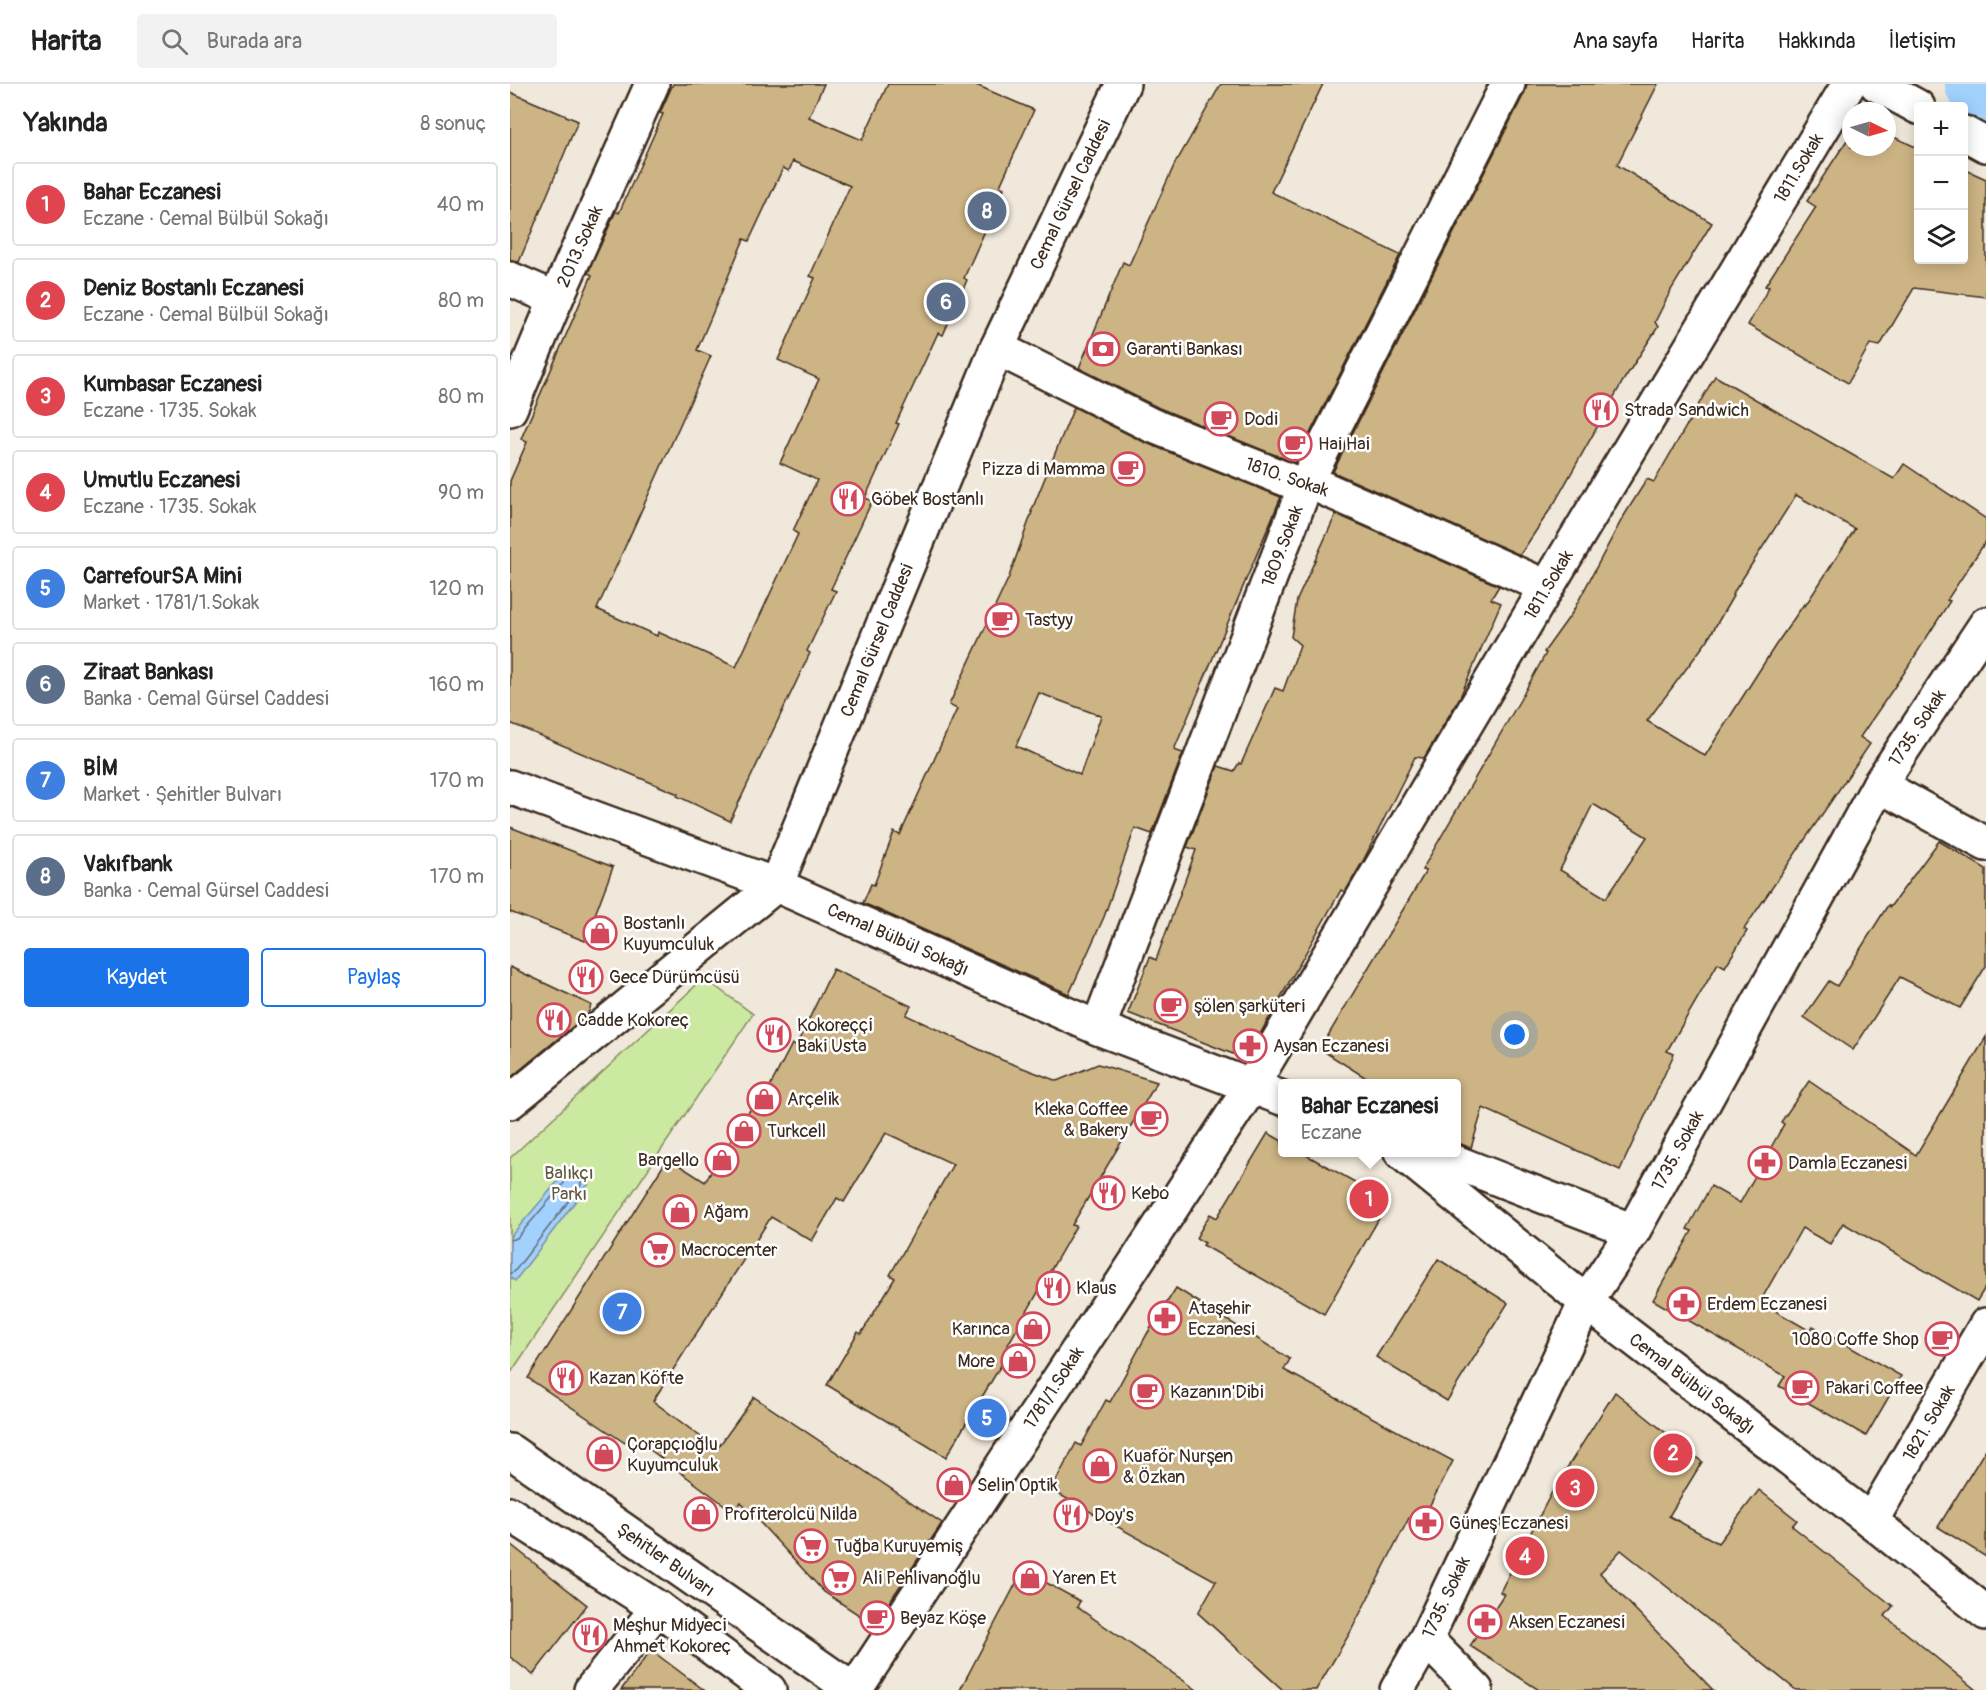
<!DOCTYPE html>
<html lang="tr">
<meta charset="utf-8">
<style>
body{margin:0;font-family:Pangolin,sans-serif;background:#f2f2f2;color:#222}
.controls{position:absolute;right:18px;top:18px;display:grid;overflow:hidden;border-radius:6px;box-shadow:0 3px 15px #0003}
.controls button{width:54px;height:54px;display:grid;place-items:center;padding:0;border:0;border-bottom:2px solid #e0e0e0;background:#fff;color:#222;font:30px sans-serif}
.compass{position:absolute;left:1332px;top:18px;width:54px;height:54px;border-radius:50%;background:#fff;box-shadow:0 3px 15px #0003;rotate:95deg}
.you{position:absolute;left:1005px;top:951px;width:21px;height:21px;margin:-15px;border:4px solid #fff;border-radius:50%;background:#1a73e8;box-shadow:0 0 0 9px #1a73e833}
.badge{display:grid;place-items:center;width:39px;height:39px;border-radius:50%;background:#1a73e8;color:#fff;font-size:20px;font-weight:700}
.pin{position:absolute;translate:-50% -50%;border:3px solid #fff;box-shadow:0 2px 6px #0006}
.popup{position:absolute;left:768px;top:995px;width:183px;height:78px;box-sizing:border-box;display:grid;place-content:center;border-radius:6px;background:#fff;filter:drop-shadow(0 2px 4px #0005);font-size:20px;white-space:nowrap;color:#767676}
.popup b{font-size:22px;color:#222}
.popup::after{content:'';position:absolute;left:50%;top:100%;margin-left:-12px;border:12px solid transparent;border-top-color:#fff}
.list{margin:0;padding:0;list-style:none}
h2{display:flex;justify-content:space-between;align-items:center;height:78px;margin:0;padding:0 24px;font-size:26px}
h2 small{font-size:20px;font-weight:400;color:#767676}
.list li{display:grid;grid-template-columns:39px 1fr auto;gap:18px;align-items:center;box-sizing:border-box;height:84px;margin:0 12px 12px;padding:0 12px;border:2px solid #e0e0e0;border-radius:6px}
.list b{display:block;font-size:22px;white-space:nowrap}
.list p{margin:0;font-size:20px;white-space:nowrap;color:#767676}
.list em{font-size:20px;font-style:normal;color:#767676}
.actions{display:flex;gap:12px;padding:18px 24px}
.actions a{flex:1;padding:14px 0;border:2px solid #1a73e8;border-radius:6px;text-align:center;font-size:21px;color:#1a73e8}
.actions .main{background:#1a73e8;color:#fff}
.icon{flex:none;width:33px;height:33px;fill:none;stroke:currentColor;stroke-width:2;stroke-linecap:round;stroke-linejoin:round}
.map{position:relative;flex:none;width:1476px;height:1606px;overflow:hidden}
header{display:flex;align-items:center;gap:36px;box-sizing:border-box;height:84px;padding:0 30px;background:#fff;border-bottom:2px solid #e0e0e0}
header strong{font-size:28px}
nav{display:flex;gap:33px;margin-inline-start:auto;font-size:21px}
.search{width:420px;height:54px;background:#f2f2f2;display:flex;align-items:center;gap:15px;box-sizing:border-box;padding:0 21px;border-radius:6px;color:#767676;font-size:22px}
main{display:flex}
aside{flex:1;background:#fff}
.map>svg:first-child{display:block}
.green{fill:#cbe9a0;stroke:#838a5f;stroke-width:1.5}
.water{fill:#a2d1fe;stroke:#798ea4;stroke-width:1.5}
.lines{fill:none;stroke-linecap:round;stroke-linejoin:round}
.shore{stroke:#646d78;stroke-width:1.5}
.river{stroke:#a2d1fe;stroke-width:68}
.building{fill:#cdb484;stroke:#3b2a1e;stroke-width:1.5;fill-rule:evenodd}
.minor-casing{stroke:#3b2a1e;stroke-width:38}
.minor{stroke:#fff;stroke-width:33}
.labels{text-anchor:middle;stroke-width:5;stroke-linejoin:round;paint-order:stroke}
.street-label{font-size:18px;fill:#3b2a1e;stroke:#fff}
.poi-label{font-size:18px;fill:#3b2a1e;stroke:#fff;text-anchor:start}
.park-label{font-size:18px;fill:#5f5a3e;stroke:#fff}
</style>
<header>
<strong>Harita</strong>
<div class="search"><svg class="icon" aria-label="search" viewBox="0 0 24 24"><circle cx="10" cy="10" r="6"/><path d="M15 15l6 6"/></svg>Burada ara</div>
<nav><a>Ana sayfa</a><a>Harita</a><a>Hakkında</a><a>İletişim</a></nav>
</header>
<main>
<aside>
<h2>Yakında<small>8 sonuç</small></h2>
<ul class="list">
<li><span class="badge" style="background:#e0444e">1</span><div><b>Bahar Eczanesi</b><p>Eczane · Cemal Bülbül Sokağı</p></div><em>40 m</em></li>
<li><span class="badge" style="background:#e0444e">2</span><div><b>Deniz Bostanlı Eczanesi</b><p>Eczane · Cemal Bülbül Sokağı</p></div><em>80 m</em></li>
<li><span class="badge" style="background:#e0444e">3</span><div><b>Kumbasar Eczanesi</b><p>Eczane · 1735. Sokak</p></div><em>80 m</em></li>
<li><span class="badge" style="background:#e0444e">4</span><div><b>Umutlu Eczanesi</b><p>Eczane · 1735. Sokak</p></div><em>90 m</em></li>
<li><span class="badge" style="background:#3f7fe0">5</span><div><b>CarrefourSA Mini</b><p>Market · 1781/1.Sokak</p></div><em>120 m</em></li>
<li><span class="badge" style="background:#5c6f8a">6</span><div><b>Ziraat Bankası</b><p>Banka · Cemal Gürsel Caddesi</p></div><em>160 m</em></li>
<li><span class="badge" style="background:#3f7fe0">7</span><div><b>BİM</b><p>Market · Şehitler Bulvarı</p></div><em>170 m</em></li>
<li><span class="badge" style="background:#5c6f8a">8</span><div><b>Vakıfbank</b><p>Banka · Cemal Gürsel Caddesi</p></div><em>170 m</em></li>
</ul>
<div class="actions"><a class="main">Kaydet</a><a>Paylaş</a></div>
</aside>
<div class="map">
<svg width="1476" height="1606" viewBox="0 0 1476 1606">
<rect width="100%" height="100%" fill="#f0e8da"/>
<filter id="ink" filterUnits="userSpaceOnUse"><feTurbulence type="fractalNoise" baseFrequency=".0167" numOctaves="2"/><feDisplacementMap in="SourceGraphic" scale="12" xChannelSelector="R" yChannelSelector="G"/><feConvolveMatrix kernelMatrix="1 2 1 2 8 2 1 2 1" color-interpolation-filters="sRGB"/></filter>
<g filter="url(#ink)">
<path class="green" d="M194,894L243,930L0,1290V1074Z"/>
<path class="water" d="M61,1082L80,1098L5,1197L0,1193V1153Z"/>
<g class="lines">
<path class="shore" d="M0,1156L7,1154L60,1092H64L71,1098V1101L4,1188L0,1189"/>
<path class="river" d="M1469,0L1476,4"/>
</g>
<g class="building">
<path d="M163,0H314L299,33L352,56L378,0H464L524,26L490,102L494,104L454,194L457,196L433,251L428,249L386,339L389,340L355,414L362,417L321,505L326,507L297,567L300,569L220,737L167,712L168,710L0,639V397L17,358L11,355L82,191L78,189L106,127L109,129L153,30L150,29ZM283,77L340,102L300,192L305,194L268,276L309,295L270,379L307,396L283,447L288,450L226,583L148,548L147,552L87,525L201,272L187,266L234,155L239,157L273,84L279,87Z"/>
<path d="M711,0H813L761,108L890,171L785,379L649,324L569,284L613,178L619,181L667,75H668Z"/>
<path d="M1017,0H1148L1107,81L1202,139L1161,206L1145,238L1148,243L1113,297L1045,418L1010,471L823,388L1015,8Z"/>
<path d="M0,8L68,37L9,178L0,177Z"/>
<path d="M1341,50V63H1377V50L1408,64V176H1454V85L1476,95V213L1404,204L1370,262L1360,260L1338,299L1238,241L1259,203L1255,202L1306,123L1297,117Z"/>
<path d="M1205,292L1384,395L1394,380L1476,435V457L1437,516L1440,517L1394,589L1350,653L1360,660L1234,845L1237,847L1215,883L1208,879L1157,967L1164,970L1110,1086L973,1024L961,1064L946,1058V999H864L810,965L916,787L912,786L1010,616L1036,569L1034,568L1062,529L1112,435L1137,395L1144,398ZM1286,411L1345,445L1295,522L1294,520L1265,562L1195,672L1137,637L1197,557L1223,512L1222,511ZM1083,720L1137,753L1096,814L1050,786Z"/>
<path d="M564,323L634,358L771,413L664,666L673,669L642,750L625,744L594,833L559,910L353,819L361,800L364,801L384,748L390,751L447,625L439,621L499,493L522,428H521ZM529,609L591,632L570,691L506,662Z"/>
<path d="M826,430L989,502L981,515L991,519L950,613L914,674L905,673L854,775L835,808L831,806L736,975L618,929L640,873L646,876L686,766L677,763L708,682L724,687L729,679L731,680L765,604L773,607L790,561L781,553L787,516Z"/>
<path d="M0,743L103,783L75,857L0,828Z"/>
<path d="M1429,757L1476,785V882L1450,924L1390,893L1343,966L1294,933L1319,897L1327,902L1378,821L1380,823Z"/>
<path d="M0,883L81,921L78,930L0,994Z"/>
<path d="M323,885L401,922L396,931L492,976L547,997L588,980L647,998L562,1141L566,1142L495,1266L499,1268L436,1373L317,1301L348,1248L351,1250L385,1194L380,1191L443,1080L376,1049L334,1118L327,1114L302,1157L261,1133L143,1317L207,1365L244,1313L432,1439L364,1541L314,1508L231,1418L224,1428L120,1351L115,1359L18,1294L158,1074L195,1098L253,1005L257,1008L282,960L286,962Z"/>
<path d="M1476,953V1202L1467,1217L1333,1139L1320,1160L1292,1144L1250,1218L1300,1247L1303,1242L1391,1292L1356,1352L1269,1302L1275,1292L1143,1216L1182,1147L1177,1145L1201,1102L1230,1119L1274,1040L1271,1038L1299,997L1406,1071Z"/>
<path d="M758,1049L772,1057V1068H791L879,1117L814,1230L693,1161L695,1159L686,1154L700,1130L707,1134Z"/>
<path d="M928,1175L998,1219L937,1317L866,1273Z"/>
<path d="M666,1204L780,1275L774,1286L943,1377L910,1440L899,1434L840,1549L806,1606H773L688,1529L706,1497L541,1406L566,1359L571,1362L596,1316L600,1318L637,1250Z"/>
<path d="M1105,1308L1192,1378L1159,1432L1208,1459L1249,1406L1287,1436L1282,1442L1383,1522L1375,1532L1466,1606H1286L1111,1466L1090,1489L1203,1606H1029L960,1562L994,1510L990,1508L1043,1406Z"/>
<path d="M1476,1365V1473L1428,1443Z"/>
<path d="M0,1460L77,1521L23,1591L0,1573Z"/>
<path d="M513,1486L570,1517L567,1523L687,1606H450Z"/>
<path d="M141,1566L194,1606H111Z"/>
</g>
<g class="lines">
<g class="minor-casing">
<g id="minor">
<path d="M1366,0L1408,23"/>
<path d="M1454,49L1476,61"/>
<path d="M0,195L46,215"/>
<path d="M487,264L641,341L783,398L797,397L1037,503"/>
<path id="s1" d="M0,325L46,215L142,0"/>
<path d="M1369,701L1476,760"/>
<path id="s2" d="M0,703L266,801L588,944L772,1014"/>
<path id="s3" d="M588,944L797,397L998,0"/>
<path id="s4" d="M0,1018L266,801L487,264L613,0"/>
<path id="s5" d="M891,1068L1076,1218L1361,1437L1476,1529"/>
<path d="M919,1068L1123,1147"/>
<path id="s6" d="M0,1367L343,1606"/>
<path d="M0,1430L148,1524L259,1606"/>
<path id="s7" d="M1361,1437L1476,1241"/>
<path d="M916,1555L966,1606"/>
<path d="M81,1606L148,1524"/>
<path id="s8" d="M345,1606L741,1003L1037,503L1339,0"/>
<path id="s9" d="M887,1606L916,1555L1076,1218L1123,1147L1369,701L1476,540"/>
</g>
</g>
<use href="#minor" class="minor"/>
</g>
</g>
<defs>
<g id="bank-ring" transform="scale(1.725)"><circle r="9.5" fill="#fff" stroke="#d1495b" stroke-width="1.5"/><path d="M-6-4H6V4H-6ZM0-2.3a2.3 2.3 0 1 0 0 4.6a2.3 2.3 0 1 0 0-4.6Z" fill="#d1495b"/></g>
<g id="restaurant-ring" transform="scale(1.725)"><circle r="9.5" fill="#fff" stroke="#d1495b" stroke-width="1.5"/><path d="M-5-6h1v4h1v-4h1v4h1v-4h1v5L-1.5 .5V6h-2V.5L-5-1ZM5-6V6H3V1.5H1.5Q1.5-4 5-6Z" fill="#d1495b"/></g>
<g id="cafe-ring" transform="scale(1.725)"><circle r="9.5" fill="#fff" stroke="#d1495b" stroke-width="1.5"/><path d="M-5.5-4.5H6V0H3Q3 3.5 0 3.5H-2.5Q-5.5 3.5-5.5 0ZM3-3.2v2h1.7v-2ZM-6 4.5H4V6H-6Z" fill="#d1495b"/></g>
<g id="shop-ring" transform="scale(1.725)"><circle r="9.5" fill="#fff" stroke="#d1495b" stroke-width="1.5"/><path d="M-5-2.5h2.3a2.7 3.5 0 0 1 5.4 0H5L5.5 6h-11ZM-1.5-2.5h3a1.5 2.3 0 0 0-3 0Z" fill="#d1495b"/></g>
<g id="pharmacy-ring" transform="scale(1.725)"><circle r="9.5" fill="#fff" stroke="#d1495b" stroke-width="1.5"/><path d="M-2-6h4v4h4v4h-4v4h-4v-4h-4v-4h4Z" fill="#d1495b"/></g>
<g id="supermarket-ring" transform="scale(1.725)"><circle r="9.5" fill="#fff" stroke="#d1495b" stroke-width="1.5"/><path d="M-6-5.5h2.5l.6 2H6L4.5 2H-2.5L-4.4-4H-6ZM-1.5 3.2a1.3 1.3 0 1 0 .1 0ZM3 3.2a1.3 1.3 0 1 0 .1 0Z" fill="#d1495b"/></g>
</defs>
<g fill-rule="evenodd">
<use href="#bank-ring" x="593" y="265"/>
<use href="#restaurant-ring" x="1091" y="326"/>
<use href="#cafe-ring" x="711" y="335"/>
<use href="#cafe-ring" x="785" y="360"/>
<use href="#cafe-ring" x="618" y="385"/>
<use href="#restaurant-ring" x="338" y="415"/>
<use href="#cafe-ring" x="492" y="536"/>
<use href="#shop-ring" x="90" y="849"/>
<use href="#restaurant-ring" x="76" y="893"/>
<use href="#cafe-ring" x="661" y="922"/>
<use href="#restaurant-ring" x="44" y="936"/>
<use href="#restaurant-ring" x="264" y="951"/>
<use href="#pharmacy-ring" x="740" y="962"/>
<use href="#shop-ring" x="254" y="1015"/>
<use href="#cafe-ring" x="641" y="1035"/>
<use href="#shop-ring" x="234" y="1047"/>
<use href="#shop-ring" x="212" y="1076"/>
<use href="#pharmacy-ring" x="1255" y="1079"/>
<use href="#restaurant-ring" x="598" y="1109"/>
<use href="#shop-ring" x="170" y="1128"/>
<use href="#supermarket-ring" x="148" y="1166"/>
<use href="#restaurant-ring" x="543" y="1204"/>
<use href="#pharmacy-ring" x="1174" y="1220"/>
<use href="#pharmacy-ring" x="655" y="1234"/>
<use href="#shop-ring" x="523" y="1245"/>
<use href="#cafe-ring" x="1432" y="1255"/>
<use href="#shop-ring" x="508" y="1277"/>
<use href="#restaurant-ring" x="56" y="1294"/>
<use href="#cafe-ring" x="1292" y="1304"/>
<use href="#cafe-ring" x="637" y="1308"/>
<use href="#shop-ring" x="94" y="1370"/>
<use href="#shop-ring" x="590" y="1382"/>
<use href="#shop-ring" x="444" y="1401"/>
<use href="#shop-ring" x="191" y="1430"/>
<use href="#restaurant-ring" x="561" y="1431"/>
<use href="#pharmacy-ring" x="916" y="1439"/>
<use href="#supermarket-ring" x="301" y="1462"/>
<use href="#supermarket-ring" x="329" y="1494"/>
<use href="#shop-ring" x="520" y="1494"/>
<use href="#cafe-ring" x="367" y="1534"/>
<use href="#pharmacy-ring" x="975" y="1538"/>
<use href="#restaurant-ring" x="80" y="1551"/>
</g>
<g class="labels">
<g class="street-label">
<text dy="6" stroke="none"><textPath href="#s8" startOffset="1791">1811.Sokak</textPath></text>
<text dy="6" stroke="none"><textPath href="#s4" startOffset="1094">Cemal Gürsel Caddesi</textPath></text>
<text dy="6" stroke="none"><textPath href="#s1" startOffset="177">2013.Sokak</textPath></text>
<text transform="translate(777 393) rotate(19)" y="6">1810. Sokak</text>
<text dy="6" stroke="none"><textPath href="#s3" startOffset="516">1809.Sokak</textPath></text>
<text dy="6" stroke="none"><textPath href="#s8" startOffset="1305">1811.Sokak</textPath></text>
<text dy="6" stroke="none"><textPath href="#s4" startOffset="608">Cemal Gürsel Caddesi</textPath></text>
<text dy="6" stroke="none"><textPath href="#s9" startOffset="1095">1735. Sokak</textPath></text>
<text dy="6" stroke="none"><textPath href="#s2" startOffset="417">Cemal Bülbül Sokağı</textPath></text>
<text dy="6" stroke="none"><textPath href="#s9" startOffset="609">1735. Sokak</textPath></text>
<text dy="6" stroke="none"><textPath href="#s5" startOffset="372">Cemal Bülbül Sokağı</textPath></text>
<text dy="6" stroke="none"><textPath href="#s8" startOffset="362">1781/1.Sokak</textPath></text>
<text dy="6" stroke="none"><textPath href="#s7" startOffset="114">1821. Sokak</textPath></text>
<text dy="6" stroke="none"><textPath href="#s6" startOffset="190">Şehitler Bulvarı</textPath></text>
<text dy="6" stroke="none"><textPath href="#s9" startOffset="105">1735. Sokak</textPath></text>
</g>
<g class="poi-label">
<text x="616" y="271">Garanti Bankası</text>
<text x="1114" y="332">Strada Sandwich</text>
<text x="734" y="341">Dodi</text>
<text x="808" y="366">Hai Hai</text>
<text x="595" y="391" text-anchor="end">Pizza di Mamma</text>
<text x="361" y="421">Göbek Bostanlı</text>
<text x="515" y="542">Tastyy</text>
<text x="113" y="845">Bostanlı<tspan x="113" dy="21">Kuyumculuk</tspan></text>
<text x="99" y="899">Gece Dürümcüsü</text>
<text x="684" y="928">şölen şarküteri</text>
<text x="67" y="942">Cadde Kokoreç</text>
<text x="287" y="947">Kokoreççi<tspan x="287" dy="21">Baki Usta</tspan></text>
<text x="763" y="968">Aysan Eczanesi</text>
<text x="277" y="1021">Arçelik</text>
<text x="618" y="1031" text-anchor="end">Kleka Coffee<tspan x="618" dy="21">&amp; Bakery</tspan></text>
<text x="257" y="1053">Turkcell</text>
<text x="189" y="1082" text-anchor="end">Bargello</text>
<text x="1278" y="1085">Damla Eczanesi</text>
<text x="621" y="1115">Kebo</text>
<text x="193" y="1134">Ağam</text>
<text x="171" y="1172">Macrocenter</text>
<text x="566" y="1210">Klaus</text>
<text x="1197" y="1226">Erdem Eczanesi</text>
<text x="678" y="1230">Ataşehir<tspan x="678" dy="21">Eczanesi</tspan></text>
<text x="500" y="1251" text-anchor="end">Karınca</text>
<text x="1409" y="1261" text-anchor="end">1080 Coffe Shop</text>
<text x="485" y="1283" text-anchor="end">More</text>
<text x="79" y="1300">Kazan Köfte</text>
<text x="1315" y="1310">Pakari Coffee</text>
<text x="660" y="1314">Kazanın'Dibi</text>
<text x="117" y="1366">Çorapçıoğlu<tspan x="117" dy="21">Kuyumculuk</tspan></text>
<text x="613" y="1378">Kuaför Nurşen<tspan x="613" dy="21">&amp; Özkan</tspan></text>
<text x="467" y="1407">Selin Optik</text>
<text x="214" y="1436">Profiterolcü Nilda</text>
<text x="584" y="1437">Doy's</text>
<text x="939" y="1445">Güneş Eczanesi</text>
<text x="324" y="1468">Tuğba Kuruyemiş</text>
<text x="352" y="1500">Ali Pehlivanoğlu</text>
<text x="543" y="1500">Yaren Et</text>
<text x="390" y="1540">Beyaz Köşe</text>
<text x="998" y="1544">Aksen Eczanesi</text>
<text x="103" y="1547">Meşhur Midyeci<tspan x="103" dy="21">Ahmet Kokoreç</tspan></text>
</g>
<g class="park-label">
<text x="59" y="1095">Balıkçı<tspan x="59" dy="21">Parkı</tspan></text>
</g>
</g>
</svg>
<div class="controls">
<button>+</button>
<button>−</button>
<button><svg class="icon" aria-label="layers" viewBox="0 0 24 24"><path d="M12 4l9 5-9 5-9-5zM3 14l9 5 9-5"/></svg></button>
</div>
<svg class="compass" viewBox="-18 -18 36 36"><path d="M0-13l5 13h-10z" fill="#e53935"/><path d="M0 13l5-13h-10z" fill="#767676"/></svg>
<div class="you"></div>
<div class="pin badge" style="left:859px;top:1115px;background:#e0444e">1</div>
<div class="popup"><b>Bahar Eczanesi</b>Eczane</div>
<div class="pin badge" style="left:1163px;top:1369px;background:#e0444e">2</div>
<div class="pin badge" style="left:1065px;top:1404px;background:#e0444e">3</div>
<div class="pin badge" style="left:1015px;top:1472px;background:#e0444e">4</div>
<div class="pin badge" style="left:477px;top:1334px;background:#3f7fe0">5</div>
<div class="pin badge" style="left:436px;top:218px;background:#5c6f8a">6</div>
<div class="pin badge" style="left:112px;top:1228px;background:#3f7fe0">7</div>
<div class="pin badge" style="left:477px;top:127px;background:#5c6f8a">8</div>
</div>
</main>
